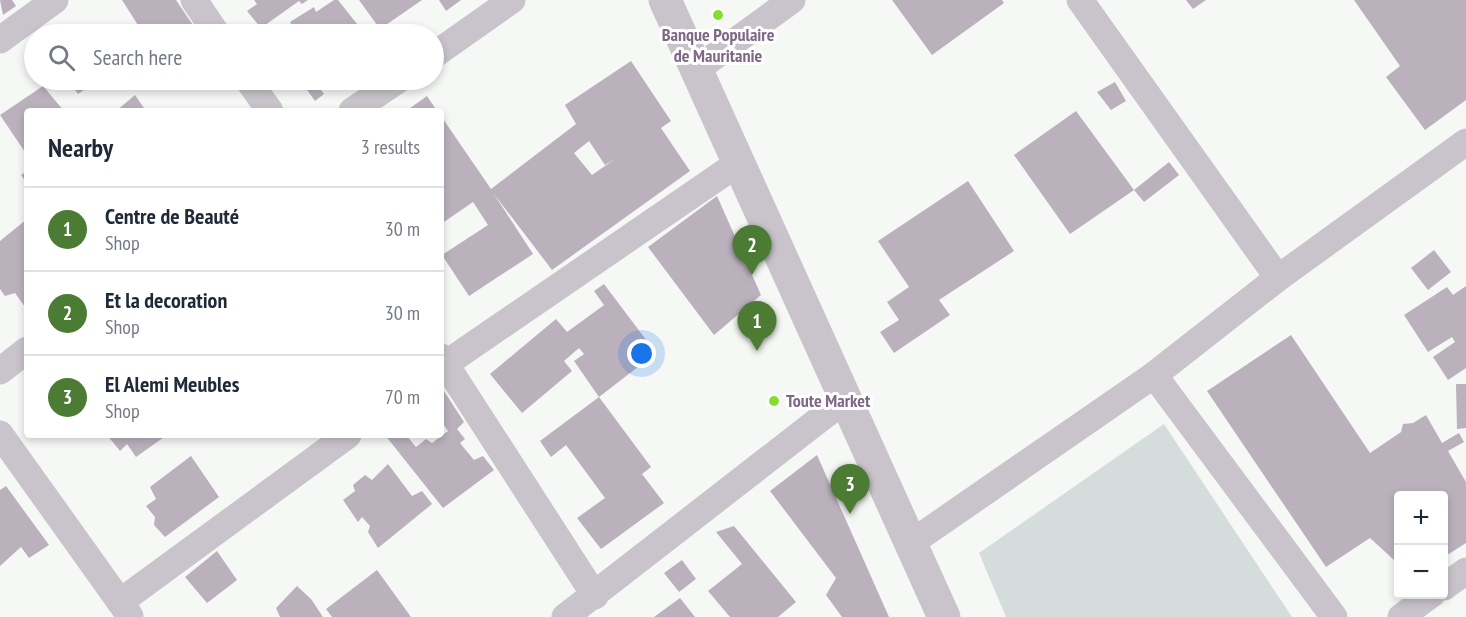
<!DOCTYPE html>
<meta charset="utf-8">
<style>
body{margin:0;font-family:"PT Sans Narrow",sans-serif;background:#f6f6f7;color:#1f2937}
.controls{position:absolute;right:18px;bottom:18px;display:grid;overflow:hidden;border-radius:6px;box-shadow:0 3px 9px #0003}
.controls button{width:54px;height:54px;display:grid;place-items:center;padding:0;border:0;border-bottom:2px solid #e0e1e3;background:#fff;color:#1f2937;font:30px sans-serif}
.you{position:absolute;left:642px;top:354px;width:21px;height:21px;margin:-15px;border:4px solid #fff;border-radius:50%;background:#1a73e8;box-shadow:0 0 0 9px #1a73e833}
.badge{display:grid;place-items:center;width:39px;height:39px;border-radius:50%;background:#4c7b33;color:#fff;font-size:20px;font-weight:700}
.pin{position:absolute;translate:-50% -50px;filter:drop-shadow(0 2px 3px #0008)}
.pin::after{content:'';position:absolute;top:32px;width:21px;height:18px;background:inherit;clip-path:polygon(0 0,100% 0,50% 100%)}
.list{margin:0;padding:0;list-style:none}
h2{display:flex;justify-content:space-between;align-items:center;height:78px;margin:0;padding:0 24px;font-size:26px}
h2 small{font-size:20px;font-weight:400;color:#747a83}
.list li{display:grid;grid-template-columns:39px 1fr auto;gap:18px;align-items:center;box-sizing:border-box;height:84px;padding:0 24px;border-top:2px solid #e0e1e3}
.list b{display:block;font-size:22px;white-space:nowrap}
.list p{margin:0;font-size:20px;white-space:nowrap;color:#747a83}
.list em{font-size:20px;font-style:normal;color:#747a83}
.icon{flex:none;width:33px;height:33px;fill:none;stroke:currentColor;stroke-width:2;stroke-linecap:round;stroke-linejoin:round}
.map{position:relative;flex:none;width:1466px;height:617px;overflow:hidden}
.search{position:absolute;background:#fff;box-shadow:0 3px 9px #0003;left:24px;top:24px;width:420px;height:66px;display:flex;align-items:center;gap:15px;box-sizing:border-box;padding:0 21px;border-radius:33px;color:#747a83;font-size:22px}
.panel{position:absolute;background:#fff;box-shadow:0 3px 9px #0003;left:24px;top:108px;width:420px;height:330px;border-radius:6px}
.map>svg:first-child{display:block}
.green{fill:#d5dddc}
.building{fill:#bab1bd;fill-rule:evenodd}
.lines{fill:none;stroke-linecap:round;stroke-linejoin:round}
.minor{stroke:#c9c4cb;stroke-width:27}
.tertiary{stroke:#c9c4cb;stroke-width:33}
.poi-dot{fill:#83df2f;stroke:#fff;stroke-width:2}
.labels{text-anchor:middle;stroke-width:6;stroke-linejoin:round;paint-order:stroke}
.poi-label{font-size:18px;font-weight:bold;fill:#7e6886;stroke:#fff}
</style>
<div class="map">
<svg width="1466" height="617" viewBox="0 0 1466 617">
<rect width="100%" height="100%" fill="#f6f8f6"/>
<path class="green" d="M1164,424L1292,617H1006L979,553Z"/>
<g class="building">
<path d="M0,0H12L16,6L3,15Z"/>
<path d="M122,0H176L199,34H136L141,30Z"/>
<path d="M254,0H308L302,4L299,1L261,28L247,11L257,4Z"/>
<path d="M334,0H338L365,34H282L293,27L290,22L314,7L316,12Z"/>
<path d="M359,0H422L380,29Z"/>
<path d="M439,0H461L446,11Z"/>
<path d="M892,0H1002L1004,3L932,55Z"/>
<path d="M1186,0H1206L1193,9Z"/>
<path d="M1354,0H1466V100L1425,130L1386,77L1400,66Z"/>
<path d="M631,61L671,121L661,128L690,171L552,270L494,194L533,254L469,296L442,255L488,225L473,202L441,224V116L491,189L576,124L565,105ZM589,141L605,165L615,159L592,175L574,153Z"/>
<path d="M68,80H98L78,94Z"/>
<path d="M300,80H319L315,82L324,94L315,101Z"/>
<path d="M1115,82L1126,101L1111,110L1097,92Z"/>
<path d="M43,86L64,111H27V155L0,115Z"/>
<path d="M135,95L146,111H116Z"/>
<path d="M427,96L437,111H406Z"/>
<path d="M1076,111L1134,190L1070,234L1014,155Z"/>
<path d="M1169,162L1179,175L1144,202L1134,190Z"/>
<path d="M27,171V184L21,175Z"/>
<path d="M968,181L1014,251L939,300L950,315L894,353L880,332L899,320L887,302L909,287L878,241Z"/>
<path d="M717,196L761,295L714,335L648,247Z"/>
<path d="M27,219V306L25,307L15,293L5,296L0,289V241Z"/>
<path d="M1434,250L1451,272L1428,290L1411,268Z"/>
<path d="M604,284L656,353L599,397L574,361L584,354L579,348L564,361L572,371L522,413L490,374L556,319L567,332L604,305L594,291Z"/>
<path d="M1466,286V368L1448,380L1433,357L1455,342L1452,337L1428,352L1404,315L1447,287L1453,295Z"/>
<path d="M1291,335L1370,453L1401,432L1403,424L1413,423L1426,415L1442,443L1459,433L1464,442L1448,451L1466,482V543L1444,557V496H1398V559L1395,561L1370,538L1326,567L1207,391Z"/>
<path d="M1456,384H1466V428L1457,429Z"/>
<path d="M444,391L464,422L457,429L465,439L460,443L474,460L483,456L494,470L443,508L385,435H406L416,447L426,439L432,443L448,431L441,421V393Z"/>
<path d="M599,397L651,467L642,474L664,503L601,549L577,518L605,498L566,445L551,457L540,441Z"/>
<path d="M107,435H167L136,457L127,444L120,451Z"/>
<path d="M817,455L889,617H842L826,595L836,578L770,491Z"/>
<path d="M191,456L219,497L165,537L154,525L155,517L146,506L156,499L150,487Z"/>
<path d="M388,464L412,496L422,491L432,504L378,548L368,532L370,526L362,517L358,522L343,500L355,491L353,485L365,475L372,480Z"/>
<path d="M6,486L49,545L29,558L21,547L0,566V490Z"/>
<path d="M734,526L796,602L778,617H730L708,591L742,564L716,532Z"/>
<path d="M217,551L237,580L207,603L185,577Z"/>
<path d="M682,560L696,579L679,592L664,573Z"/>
<path d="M377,570L411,617H332L326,609Z"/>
<path d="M297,586L311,599L323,617H280L276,608Z"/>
<path d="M680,598L695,617H654Z"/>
</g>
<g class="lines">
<g class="minor">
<path d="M194,0L217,34"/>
<path d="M1080,0L1278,278"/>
<path d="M0,40L55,0"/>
<path d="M434,55L512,0"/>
<path d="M697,69L792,0"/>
<path d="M248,80L270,111"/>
<path d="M352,111L398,80"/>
<path d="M441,357L595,596"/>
<path d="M441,367L737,164"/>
<path d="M0,371L27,350"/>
<path d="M1154,375L1334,617"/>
<path d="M0,434L130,616"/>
<path d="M911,543L1154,375L1278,278L1466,142"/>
<path d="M1444,587L1466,571"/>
<path d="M120,602L348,435"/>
<path d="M565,617L847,398"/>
<path d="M1401,617L1432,594"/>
</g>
<path class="tertiary" d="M665,0L944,617"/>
</g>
<g class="poi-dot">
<circle cx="718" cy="15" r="6"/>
<circle cx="774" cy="401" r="6"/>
</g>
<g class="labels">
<g class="poi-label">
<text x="718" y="41">Banque Populaire<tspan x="718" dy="21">de Mauritanie</tspan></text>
<text x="786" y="407" text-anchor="start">Toute Market</text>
</g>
</g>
</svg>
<div class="controls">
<button>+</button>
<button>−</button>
</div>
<div class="you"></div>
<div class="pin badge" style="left:757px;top:351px">1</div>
<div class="pin badge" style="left:752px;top:275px">2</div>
<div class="pin badge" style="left:850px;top:514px">3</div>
<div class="search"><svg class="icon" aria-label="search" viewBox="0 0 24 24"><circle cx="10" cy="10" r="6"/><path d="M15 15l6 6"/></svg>Search here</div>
<section class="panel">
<h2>Nearby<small>3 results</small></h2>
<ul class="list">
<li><span class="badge">1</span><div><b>Centre de Beauté</b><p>Shop</p></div><em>30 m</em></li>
<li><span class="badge">2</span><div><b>Et la decoration</b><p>Shop</p></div><em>30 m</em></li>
<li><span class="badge">3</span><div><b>El Alemi Meubles</b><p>Shop</p></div><em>70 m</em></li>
</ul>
</section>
</div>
